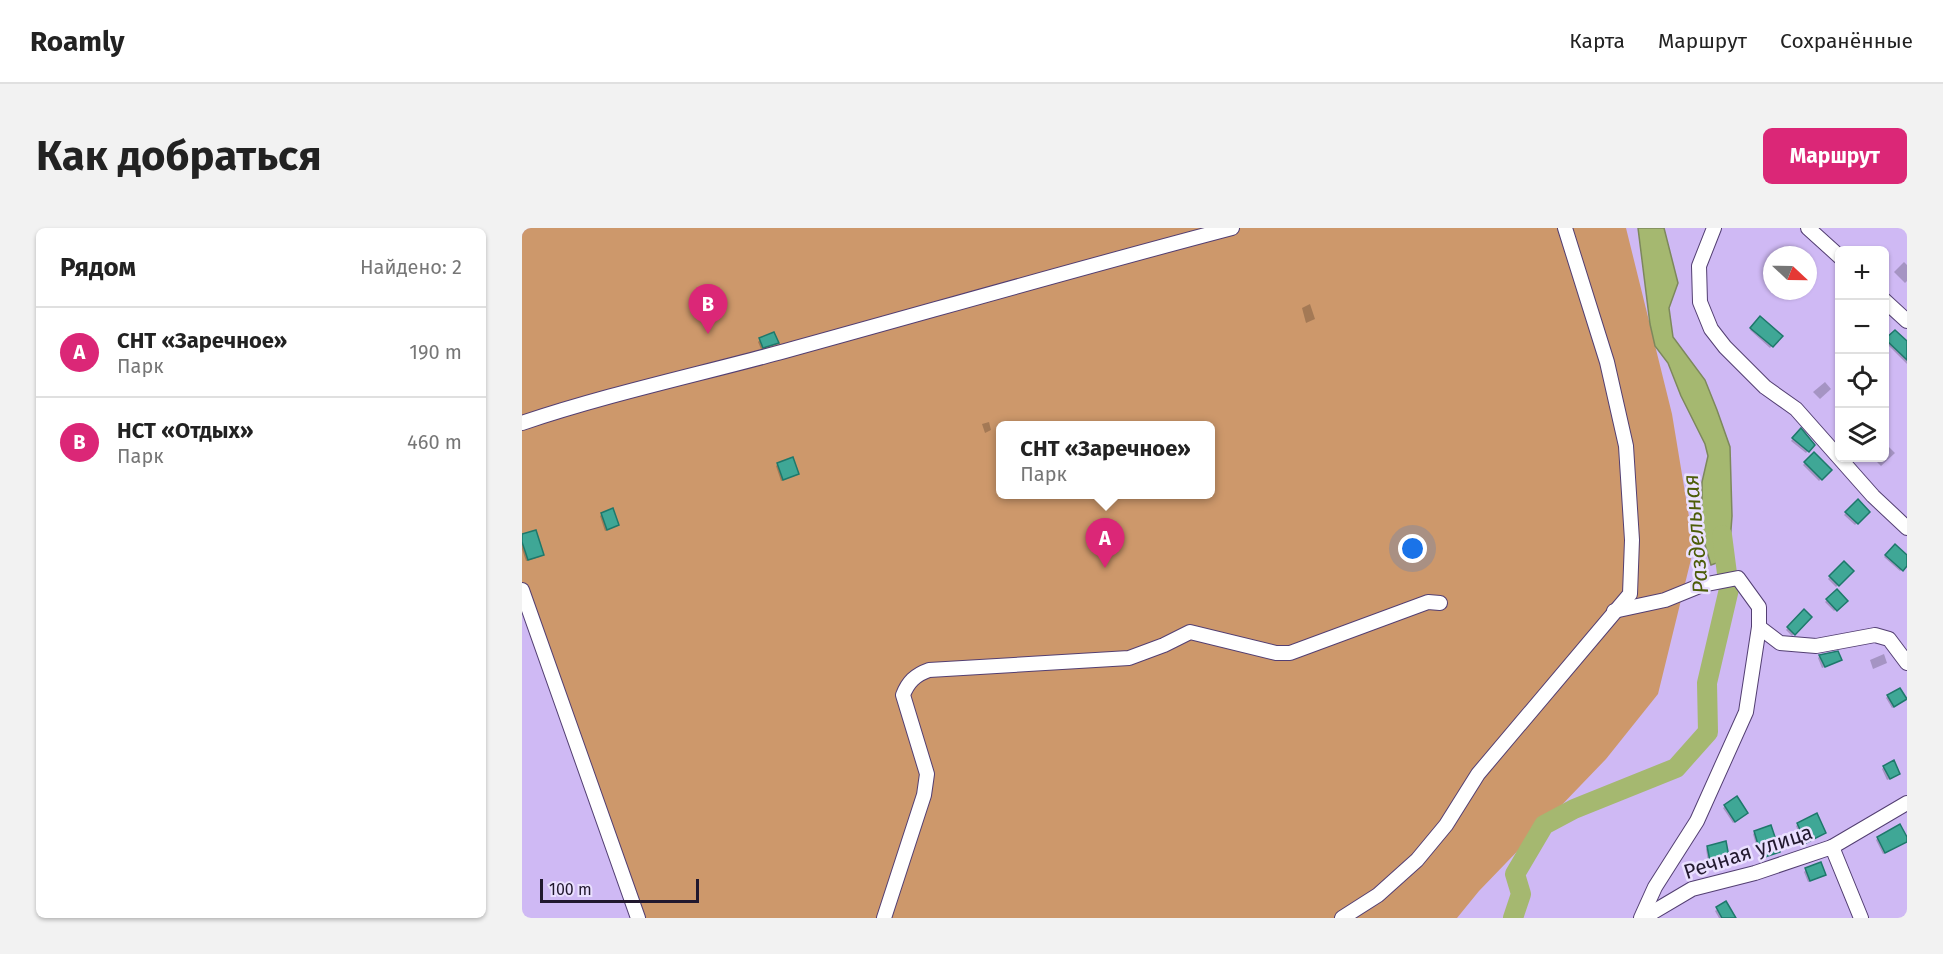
<!DOCTYPE html>
<html lang="ru">
<meta charset="utf-8">
<style>
body{margin:0;font-family:"Fira Sans",sans-serif;background:#f2f2f2;color:#222}
.controls{position:absolute;right:18px;top:18px;display:grid;overflow:hidden;border-radius:9px;box-shadow:0 2px 4px #0004}
.controls button{width:54px;height:54px;display:grid;place-items:center;padding:0;border:0;border-bottom:2px solid #e0e0e0;background:#fff;color:#222;font:30px sans-serif}
.compass{position:absolute;left:1241px;top:18px;width:54px;height:54px;border-radius:50%;background:#fff;box-shadow:0 2px 4px #0004;rotate:112deg}
.scale{position:absolute;left:18px;bottom:15px;width:159px;box-sizing:border-box;padding-left:6px;border:3px solid #21182e;border-top:0;font-size:16px;line-height:21px;white-space:nowrap;color:#21182e;-webkit-text-stroke:4px #eae0ff;paint-order:stroke}
.you{position:absolute;left:891px;top:321px;width:21px;height:21px;margin:-15px;border:4px solid #fff;border-radius:50%;background:#1a73e8;box-shadow:0 0 0 9px #1a73e833}
.badge{display:grid;place-items:center;width:39px;height:39px;border-radius:50%;background:#db2777;color:#fff;font-size:20px;font-weight:700}
.pin{position:absolute;translate:-50% -50px;filter:drop-shadow(0 2px 3px #0008)}
.pin::after{content:'';position:absolute;top:32px;width:21px;height:18px;background:inherit;clip-path:polygon(0 0,100% 0,50% 100%)}
.popup{position:absolute;left:474px;top:193px;width:219px;height:78px;box-sizing:border-box;display:grid;place-content:center;border-radius:9px;background:#fff;filter:drop-shadow(0 2px 4px #0005);font-size:20px;white-space:nowrap;color:#767676}
.popup b{font-size:22px;color:#222}
.popup::after{content:'';position:absolute;left:50%;top:100%;margin-left:-12px;border:12px solid transparent;border-top-color:#fff}
.list{margin:0;padding:0;list-style:none}
h2{display:flex;justify-content:space-between;align-items:center;height:78px;margin:0;padding:0 24px;font-size:26px}
h2 small{font-size:20px;font-weight:400;color:#767676}
.list li{display:grid;grid-template-columns:39px 1fr auto;gap:18px;align-items:center;box-sizing:border-box;height:90px;padding:0 24px;border-top:2px solid #e0e0e0}
.list b{display:block;font-size:22px;white-space:nowrap}
.list p{margin:0;font-size:20px;white-space:nowrap;color:#767676}
.list em{font-size:20px;font-style:normal;color:#767676}
.icon{flex:none;width:33px;height:33px;fill:none;stroke:currentColor;stroke-width:2;stroke-linecap:round;stroke-linejoin:round}
.map{position:relative;flex:none;width:1385px;height:690px;overflow:hidden;border-radius:9px}
header{display:flex;align-items:center;gap:36px;box-sizing:border-box;height:84px;padding:0 30px;background:#fff;border-bottom:2px solid #e0e0e0}
header strong{font-size:28px}
nav{display:flex;gap:33px;margin-inline-start:auto;font-size:21px}
.intro{display:flex;align-items:center;justify-content:space-between;box-sizing:border-box;height:144px;padding:0 36px}
h1{margin:0;font-size:42px}
.button{padding:15px 27px;border-radius:9px;background:#db2777;color:#fff;font-size:21px;font-weight:700}
main{display:flex;gap:36px;padding:0 36px}
aside{flex:1;background:#fff;border-radius:9px;box-shadow:0 2px 4px #0004}
.map>svg:first-child{display:block}
.green{fill:#cd986b;fill-rule:evenodd}
.water{fill:#a5b870;stroke:#7d885c;stroke-width:1.5}
.shadow{fill:#0003}
.lines{fill:none;stroke-linecap:round;stroke-linejoin:round}
.river{stroke:#a5b870;stroke-width:20}
.building{fill:#3fa796;stroke:#1e786b;stroke-width:1.5}
.minor-casing{stroke:#533f72;stroke-width:16}
.minor{stroke:#fff;stroke-width:14}
.labels{text-anchor:middle;stroke-width:5;stroke-linejoin:round;paint-order:stroke}
.street-label{font-size:21px;fill:#21182e;stroke:#eae0ff}
.water-label{font-size:22px;font-style:italic;fill:#4c5c08;stroke:#eae0ff}
</style>
<header>
<strong>Roamly</strong>
<nav><a>Карта</a><a>Маршрут</a><a>Сохранённые</a></nav>
</header>
<div class="intro"><h1>Как добраться</h1><a class="button">Маршрут</a></div>
<main>
<aside>
<h2>Рядом<small>Найдено: 2</small></h2>
<ul class="list">
<li><span class="badge">A</span><div><b>СНТ «Заречное»</b><p>Парк</p></div><em>190 m</em></li>
<li><span class="badge">B</span><div><b>НСТ «Отдых»</b><p>Парк</p></div><em>460 m</em></li>
</ul>
</aside>
<div class="map">
<svg width="1385" height="690" viewBox="0 0 1385 690">
<rect width="100%" height="100%" fill="#cfb9f4"/>
<path class="green" d="M0,0H1104L1150,186L1172,319L1136,466L1084,531L957,663L935,690H116L0,362ZM478,198H688V266H478Z"/>
<path class="water" d="M1116,0H1142L1156,55L1147,80L1151,109L1183,152L1195,182L1208,219L1210,288L1208,315L1203,332L1189,337L1180,307V254L1186,228L1183,216L1159,168L1146,135L1133,118L1128,96Z"/>
<g class="shadow">
<path d="M1274,19L1285,27H1267Z"/>
<path d="M1382,34L1385,37V53L1383,55L1372,44Z"/>
<path d="M788,76L793,91L784,95L780,80Z"/>
<path d="M1238,90L1258,108L1248,120L1228,102Z"/>
<path d="M1373,104L1385,115V136L1363,114Z"/>
<path d="M238,112L255,115L239,121L236,114Z"/>
<path d="M1303,154L1309,161L1298,171L1291,164Z"/>
<path d="M467,194L469,202L463,205L460,196Z"/>
<path d="M1278,202L1291,217L1284,225L1269,213Z"/>
<path d="M1362,214L1373,225L1359,238L1351,230H1362Z"/>
<path d="M1292,226L1308,242L1297,253L1281,237Z"/>
<path d="M256,236L275,246L259,253L254,238Z"/>
<path d="M1336,273L1346,284L1333,297L1322,287Z"/>
<path d="M80,286L95,297L83,303L78,288Z"/>
<path d="M0,308L20,327L18,329L4,333L0,321Z"/>
<path d="M1373,318L1385,336L1378,343L1362,329Z"/>
<path d="M1322,335L1330,343L1314,359L1306,351Z"/>
<path d="M1315,363L1324,373L1312,383L1303,374Z"/>
<path d="M1282,383L1288,389L1270,408L1264,402Z"/>
<path d="M1362,426L1365,435L1351,441L1348,432Z"/>
<path d="M1298,428L1316,433L1300,440L1296,430Z"/>
<path d="M1366,468L1381,473L1370,480L1364,470Z"/>
<path d="M1362,539L1375,548L1365,552L1360,541Z"/>
<path d="M1214,570L1222,587L1211,595L1201,580Z"/>
<path d="M1276,596L1302,605L1282,616L1274,598Z"/>
<path d="M1233,604L1256,624L1238,631L1231,606Z"/>
<path d="M1356,610L1383,615L1361,626L1354,612Z"/>
<path d="M1186,619L1205,629L1186,634L1184,621Z"/>
<path d="M1284,642L1300,648L1286,654L1282,644Z"/>
<path d="M1203,675L1212,690H1197L1193,683Z"/>
</g>
<g class="lines">
<path class="river" d="M991,690L999,666L993,646L1022,597L1052,581L1154,540L1186,504L1185,455L1207,361L1200,307"/>
</g>
<g class="building">
<path d="M1238,88L1261,108L1251,119L1228,100Z"/>
<path d="M1373,102L1385,113V132L1363,111Z"/>
<path d="M252,104L257,115L241,120L237,110Z"/>
<path d="M1279,200L1293,217L1287,224L1270,210Z"/>
<path d="M1292,224L1310,242L1300,252L1282,234Z"/>
<path d="M271,229L277,246L261,252L255,235Z"/>
<path d="M1336,271L1348,284L1336,296L1323,284Z"/>
<path d="M91,280L97,297L85,302L79,285Z"/>
<path d="M14,302L22,327L6,332L0,314V306Z"/>
<path d="M1373,316L1385,327V338L1381,343L1363,327Z"/>
<path d="M1322,333L1332,343L1317,358L1307,348Z"/>
<path d="M1315,361L1326,373L1315,383L1304,371Z"/>
<path d="M1282,381L1290,389L1273,407L1265,399Z"/>
<path d="M1316,423L1320,432L1303,439L1297,427Z"/>
<path d="M1378,460L1385,471L1372,479L1365,467Z"/>
<path d="M1372,532L1378,546L1368,551L1361,538Z"/>
<path d="M1215,568L1226,585L1213,594L1202,577Z"/>
<path d="M1295,585L1304,605L1284,615L1275,595Z"/>
<path d="M1378,596L1385,609V614L1363,625L1355,609Z"/>
<path d="M1249,597L1258,624L1240,630L1232,603Z"/>
<path d="M1204,613L1207,629L1188,633L1185,618Z"/>
<path d="M1299,634L1304,647L1288,653L1283,640Z"/>
<path d="M1204,673L1214,690H1200L1194,679Z"/>
</g>
<g class="lines">
<g class="minor-casing">
<g id="minor">
<path d="M1192,0L1177,38L1178,74L1189,101L1203,119L1243,159L1274,181L1351,268L1385,300"/>
<path d="M1286,0L1318,29"/>
<path d="M1362,72L1385,93"/>
<path d="M0,195C86,166 175,147 263,123C412,82 561,39 710,0"/>
<path d="M0,362L116,690"/>
<path d="M1092,383L1143,372L1180,357L1216,350L1237,379V399L1258,415L1294,418L1353,407L1367,411L1385,435"/>
<path d="M1310,619L1385,575"/>
<path d="M362,690L402,567L405,546L381,467C386,454 393,447 407,442L607,430L642,417L668,404L754,425H768L906,374L918,375"/>
<path d="M820,690L856,667L895,632L924,597L956,546L1108,366L1110,312L1104,218L1085,134L1043,0"/>
<path d="M1119,690L1133,659L1175,593L1224,484L1237,399"/>
<path d="M1121,690L1170,661L1233,645L1310,619L1339,690"/>
</g>
</g>
<use href="#minor" class="minor"/>
</g>
<g class="labels">
<g class="street-label">
<text transform="translate(1226 624) rotate(-18)" y="7">Речная улица</text>
</g>
<g class="water-label">
<text transform="translate(1173 306) rotate(-95)" y="8">Раздельная</text>
</g>
</g>
</svg>
<div class="controls">
<button>+</button>
<button>−</button>
<button><svg class="icon" aria-label="locate" viewBox="0 0 24 24"><circle cx="12" cy="12" r="6"/><path d="M12 2v4M12 18v4M2 12h4M18 12h4"/></svg></button>
<button><svg class="icon" aria-label="layers" viewBox="0 0 24 24"><path d="M12 4l9 5-9 5-9-5zM3 14l9 5 9-5"/></svg></button>
</div>
<svg class="compass" viewBox="-18 -18 36 36"><path d="M0-13l5 13h-10z" fill="#e53935"/><path d="M0 13l5-13h-10z" fill="#767676"/></svg>
<div class="scale">100 m</div>
<div class="you"></div>
<div class="pin badge" style="left:583px;top:340px">A</div>
<div class="popup"><b>СНТ «Заречное»</b>Парк</div>
<div class="pin badge" style="left:186px;top:106px">B</div>
</div>
</main>
